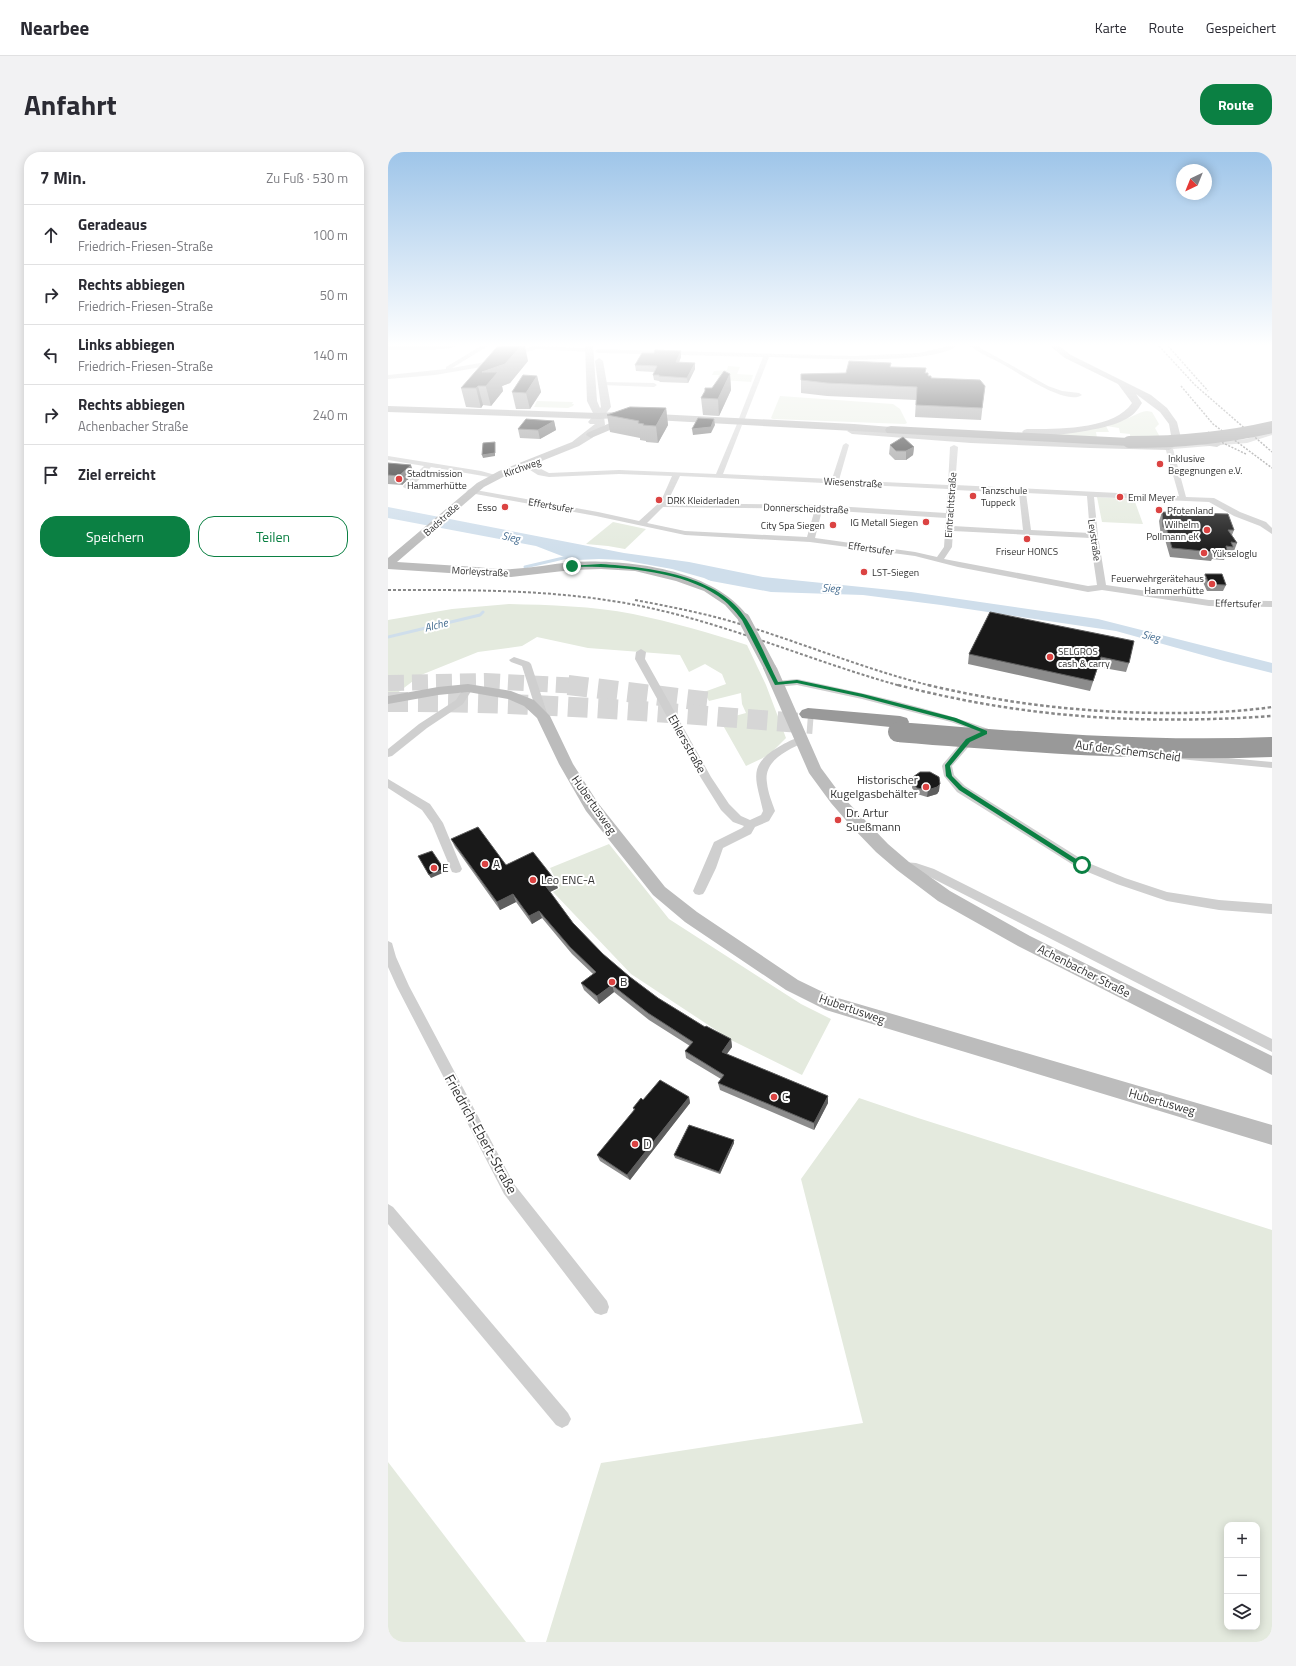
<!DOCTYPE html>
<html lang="de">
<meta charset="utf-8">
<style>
body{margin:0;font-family:"Titillium Web",sans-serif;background:#f2f2f3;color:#2b2b33}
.controls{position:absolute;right:12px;bottom:12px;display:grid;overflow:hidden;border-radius:8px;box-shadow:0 2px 10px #0003}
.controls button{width:36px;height:36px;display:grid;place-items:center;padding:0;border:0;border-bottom:1px solid #e1e1e2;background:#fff;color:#2b2b33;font:20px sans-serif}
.compass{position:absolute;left:788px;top:12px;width:36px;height:36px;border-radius:50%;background:#fff;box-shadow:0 2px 10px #0003;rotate:223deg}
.stop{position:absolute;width:12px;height:12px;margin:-9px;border:3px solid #0b8043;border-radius:50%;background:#fff}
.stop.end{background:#0b8043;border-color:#fff;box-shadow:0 1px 4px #0008}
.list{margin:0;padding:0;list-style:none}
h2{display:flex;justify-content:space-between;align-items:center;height:52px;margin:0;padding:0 16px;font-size:17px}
h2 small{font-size:13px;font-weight:400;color:#7c7c81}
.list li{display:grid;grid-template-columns:26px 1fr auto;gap:12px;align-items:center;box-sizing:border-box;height:60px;padding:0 16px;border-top:1px solid #e1e1e2}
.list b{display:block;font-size:15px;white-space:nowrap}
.list p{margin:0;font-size:13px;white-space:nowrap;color:#7c7c81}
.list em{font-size:13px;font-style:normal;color:#7c7c81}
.actions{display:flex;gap:8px;padding:12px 16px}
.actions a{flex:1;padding:9px 0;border:1px solid #0b8043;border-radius:16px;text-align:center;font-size:14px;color:#0b8043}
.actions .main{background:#0b8043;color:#fff}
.icon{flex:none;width:22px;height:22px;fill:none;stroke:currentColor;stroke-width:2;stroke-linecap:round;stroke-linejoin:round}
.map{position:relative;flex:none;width:884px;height:1490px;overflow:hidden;border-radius:16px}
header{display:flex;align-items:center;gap:24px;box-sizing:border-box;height:56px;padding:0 20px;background:#fff;border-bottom:1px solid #e1e1e2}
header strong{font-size:19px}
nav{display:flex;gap:22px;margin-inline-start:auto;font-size:14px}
.intro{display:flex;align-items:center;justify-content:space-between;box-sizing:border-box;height:96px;padding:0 24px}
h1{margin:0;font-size:28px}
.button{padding:10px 18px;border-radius:16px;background:#0b8043;color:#fff;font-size:14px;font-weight:700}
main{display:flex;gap:24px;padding:0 24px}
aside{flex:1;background:#fff;border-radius:16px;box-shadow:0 2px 10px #0003}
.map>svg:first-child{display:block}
.green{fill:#e4eade;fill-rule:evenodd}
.water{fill:#cfdeeb}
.pier{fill:#fff}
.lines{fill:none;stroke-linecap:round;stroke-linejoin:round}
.stream{stroke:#cfdeeb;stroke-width:3}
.highway-tunnel-far1{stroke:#d6d6d6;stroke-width:16;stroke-dasharray:16 8;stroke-linecap:butt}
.highway-tunnel{stroke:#d6d6d6;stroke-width:20;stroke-dasharray:20 10;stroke-linecap:butt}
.street{fill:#cfcfcf;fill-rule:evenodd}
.secondary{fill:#bcbcbc;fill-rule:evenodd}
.primary{fill:#aaa;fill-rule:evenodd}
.highway{fill:#999;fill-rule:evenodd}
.rail-far2{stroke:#878787;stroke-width:1.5;stroke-dasharray:2 1.5;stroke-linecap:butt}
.rail-far1{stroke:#878787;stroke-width:2;stroke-dasharray:3 2;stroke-linecap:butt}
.rail{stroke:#878787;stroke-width:2.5;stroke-dasharray:3.5 2.5;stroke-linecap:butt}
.secondary-bridge{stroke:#bcbcbc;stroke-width:12}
.highway-bridge-far1{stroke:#999;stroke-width:12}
.highway-bridge{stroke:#999;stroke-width:20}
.wall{fill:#8c8c8c}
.shaded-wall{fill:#5e5e5e}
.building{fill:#191919;stroke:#5e5e5e}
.route{fill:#0b8043}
.poi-dot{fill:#db4342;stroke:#fff;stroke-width:1.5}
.labels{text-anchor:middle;stroke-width:4;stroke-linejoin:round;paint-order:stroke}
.far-poi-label{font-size:10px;fill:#323232;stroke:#fff;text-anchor:start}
.far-street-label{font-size:10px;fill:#323232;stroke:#fff}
.far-water-label{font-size:11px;font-style:italic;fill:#446c90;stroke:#fff}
.street-label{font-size:12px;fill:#323232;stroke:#fff}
.poi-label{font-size:12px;fill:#323232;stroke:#fff;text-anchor:start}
.near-street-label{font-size:14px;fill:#323232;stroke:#fff}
.near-poi-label{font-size:14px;fill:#323232;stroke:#fff;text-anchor:start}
</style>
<header>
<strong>Nearbee</strong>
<nav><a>Karte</a><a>Route</a><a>Gespeichert</a></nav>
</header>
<div class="intro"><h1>Anfahrt</h1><a class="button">Route</a></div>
<main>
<aside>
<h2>7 Min.<small>Zu Fuß · 530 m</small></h2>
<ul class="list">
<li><svg class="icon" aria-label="ahead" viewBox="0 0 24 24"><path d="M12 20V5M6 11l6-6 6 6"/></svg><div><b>Geradeaus</b><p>Friedrich-Friesen-Straße</p></div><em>100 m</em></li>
<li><svg class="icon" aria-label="right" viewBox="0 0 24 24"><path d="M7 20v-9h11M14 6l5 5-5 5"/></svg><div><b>Rechts abbiegen</b><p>Friedrich-Friesen-Straße</p></div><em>50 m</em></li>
<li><svg class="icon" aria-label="left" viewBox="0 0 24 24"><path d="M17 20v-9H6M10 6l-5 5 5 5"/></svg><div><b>Links abbiegen</b><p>Friedrich-Friesen-Straße</p></div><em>140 m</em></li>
<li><svg class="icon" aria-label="right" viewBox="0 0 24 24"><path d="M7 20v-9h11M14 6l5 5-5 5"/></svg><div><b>Rechts abbiegen</b><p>Achenbacher Straße</p></div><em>240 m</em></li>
<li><svg class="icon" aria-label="arrive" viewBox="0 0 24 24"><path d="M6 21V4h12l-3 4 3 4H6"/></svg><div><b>Ziel erreicht</b></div></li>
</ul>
<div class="actions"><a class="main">Speichern</a><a>Teilen</a></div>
</aside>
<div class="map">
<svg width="884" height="1490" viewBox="0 0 884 1490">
<rect width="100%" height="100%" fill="#fff"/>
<g class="green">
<path d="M340,214L352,215L349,222L365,223L363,230L334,228L330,226L331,223H324L326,219L339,218Z"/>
<path d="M392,244L505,252L512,257L519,271L517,272L385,267L383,266Z"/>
<path d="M149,249L185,250L184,252H186L185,254L180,256L146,255Z"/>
<path d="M759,259L764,260L771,272L767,276L773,287L742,284V282L732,281L731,276L718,274L721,280H708L709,286L632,281C667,281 702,274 736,267C744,266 750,260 759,259Z"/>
<path d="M709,345L742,347L743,350H747L755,372L714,370Z"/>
<path d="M225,370L258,377L237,397L220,394L198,392Z"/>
<path d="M121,452C162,453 204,454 245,462C284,470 322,481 359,493L378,533L398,586L381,603L358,614L332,568L358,561L354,552L353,541L321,549L316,540L338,532L334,522L317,512L301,520L292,503L200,496L149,485L134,494L90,500L33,523L0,548V468L64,457Z"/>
<path d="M221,692L281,767L413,852L443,867L414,923L343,888L243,822L165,740L172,736L162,716Z"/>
<path d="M471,946L530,966L884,1078V1490H158L213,1311L475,1271L413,1027ZM839,1373H869V1475H839Z"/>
<path d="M0,1310L138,1490H0Z"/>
</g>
<path class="water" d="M0,355L236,401L301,410L375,425L523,440L710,467L884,511V521L836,509L728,479L553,453L475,443L383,440L318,428L179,406L148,394L0,366Z"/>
<path class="pier" d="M211,407L234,408L284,417L316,426L329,432L191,410L189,408Z"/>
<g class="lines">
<g class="stream">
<path d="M137,415L184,404"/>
<path d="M0,485L92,463L95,460"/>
</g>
<path class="highway-tunnel-far1" d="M0,531L97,529L193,534"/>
<g class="highway-tunnel">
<path d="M180,533L324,550"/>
<path d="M0,550C142,549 283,561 425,572"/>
</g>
<g class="street">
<path d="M0,194H67L64,196L42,198H0Z"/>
<path d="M93,194H100L64,216L92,211L146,194L201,196L204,198L201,200L148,197L93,215L47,223L0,227V223L58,217V215Z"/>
<path d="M561,194H569C542,214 419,206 381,205L356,269L353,271L350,269L375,205L210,201L207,199L210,197L467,204L531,201Z"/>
<path d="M582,194H589L660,234L674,239L691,241L694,243C679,254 632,222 618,214C606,207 592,202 582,194Z"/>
<path d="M216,230L266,231L269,233L266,235L214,233L213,232Z"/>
<path d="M349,272L354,273L335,322L444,327L455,293L458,291L461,293L451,328L560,333L562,295L566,293L570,295L567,333L791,344L777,295L779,294L858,287L884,279V283L859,291L785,297L798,345L826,346L852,360L878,370L884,376V382L872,374L846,364L821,350L706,345L710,384L718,433L821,448L884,449V455L821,454L714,438L700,440L570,415L527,404L422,390L297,383L208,364L82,341L78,339L82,337L210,360L251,369L273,349L284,324L231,322L161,325L150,323L134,313L138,311H141L161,321L231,318L328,322ZM292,324L560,337L558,361L431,353L279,351ZM567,338L631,341L635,378L565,374ZM638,341L699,344L702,381L643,378ZM275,355L427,357L419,385L297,379L259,371ZM434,358L558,366L556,395L549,405L527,400L427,386ZM565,379L702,386L709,433L700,434L556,407L564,395Z"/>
<path d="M0,304L93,319L111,324L107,326L43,315L22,337H19L15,335L16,333L36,314L0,308Z"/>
<path d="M253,497L258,500L257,507L323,625L341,652L353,664L362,668L373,663L375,659C368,626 358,613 394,593C400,590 409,584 417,586L418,588L417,590C399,598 375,609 379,631C380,641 384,650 387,659L381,669L367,675L363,682L335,696L328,716L317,739L315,742L311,743L307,742L305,739L326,690L354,676L356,674L345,670L333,658L313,626L247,507L248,500Z"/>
<path d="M126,505L141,510L143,512L160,564L159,566L155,567L150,564L134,514L123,510L121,508Z"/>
<path d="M409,527C475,541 542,555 606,579L607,581L602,584L563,570L474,547L409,533L389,535L384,532L389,529Z"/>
<path d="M80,533L85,536L75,552L39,576L4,604L0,605V597L31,572L68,548L77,534Z"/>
<path d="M586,583L591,586L584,591L564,614L566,623L577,634L698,710L737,726L779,740L831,748L884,752V762L831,758L779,749L729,732L690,716L569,640L556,624L554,614L555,612L576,587Z"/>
<path d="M785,601L884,610V616L781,606L780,604Z"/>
<path d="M0,627L42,652L55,671L74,717L72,720L68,721L64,720L44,672L34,658L0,636Z"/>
<path d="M515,710L528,711L546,717L884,887V900L538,723L527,719L511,717L509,714L511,711Z"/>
<path d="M0,789L4,791L8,805L21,834L126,1032L219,1149L221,1155L219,1161L213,1163L207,1161L116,1042L9,835L0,815Z"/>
<path d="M0,1052L5,1055L180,1261L183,1267L180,1273L174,1276L168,1273L0,1072Z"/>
</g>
<g class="secondary">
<path d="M197,194H205L209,249L212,256L213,255L207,209L211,206L215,209L223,255L216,264L217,273L204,286L191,294L119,323L96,335L9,410C35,412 62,413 88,415C100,416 112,418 124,417C144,416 164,412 184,410C240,407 328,417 362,467L360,470H352L337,453L316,439L288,429L247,419L213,417L184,418L123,425L0,417V406L89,331L111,319L184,290L207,272H202L200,270L206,263L199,249Z"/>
<path d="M662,194H671L683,203L763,243L779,256L789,270L793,286L797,285L829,289L834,292L829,295L794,290L781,298L702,296L583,291L464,282L459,279L464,276C569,285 674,290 779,292L784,289L781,272L772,260L748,242L754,251C749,259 745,264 736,268C719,278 655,287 636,282L634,280L636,278L639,277C669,277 726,278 744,251L730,232L677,206Z"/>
<path d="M382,512L387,513L389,516L433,616L453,643L475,666L500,692L521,710L562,739L642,784L884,904V923L630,794L550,749L509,718L488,700L463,674L443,651L421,621L375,516L377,513Z"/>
<path d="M80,532L123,539L146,548L162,564L185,612L210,651L277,735L309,760L410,828L443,844L884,973V993L438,858L398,838L297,770L265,743L198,659L171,612L149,566L136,554L120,547L80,540L50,543L0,552V544L50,535Z"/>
</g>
<g class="primary">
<path d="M0,254L211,261L229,260L466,272L503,275L508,278L503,281L229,266L211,267L0,260Z"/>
<path d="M239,267L243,268L244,270L243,272L229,275L203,286L198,283L199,281L222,271Z"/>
</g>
<g class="highway">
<path d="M503,274L741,286L746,287L747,290L746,293L741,294L499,281L497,278L499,275Z"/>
<path d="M420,556L512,564L519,566L521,570L519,574L512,576L414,566L411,562L414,558Z"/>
</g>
<g class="rail-far2">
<path d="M771,194L807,233L884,300"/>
<path d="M780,194L820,239"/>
<path d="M793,234L825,272L884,316"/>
<path d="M820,280L835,291L858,302"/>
</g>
<g class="rail-far1">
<path d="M0,438C87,438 176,437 262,456C348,475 429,511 513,534"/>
<path d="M247,448C279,454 310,460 342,469C410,489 475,517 544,534"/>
</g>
<g class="rail">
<path d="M510,533C636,566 754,573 884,564"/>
<path d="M540,533C619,552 699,561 781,561C815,561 850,560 884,555"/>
</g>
<path class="secondary-bridge" d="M356,467L382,516"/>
<path class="highway-bridge-far1" d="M741,290C790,290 837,286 884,275"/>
<path class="highway-bridge" d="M510,580C635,590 759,600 884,595"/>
</g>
<g class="wall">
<path d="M293,199V205L291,210L307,211V217L300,231L272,230L271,229L266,228L265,223L266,220L248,219L247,213L266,201Z"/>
<path d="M140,209L122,231L114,234L115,239L103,254L95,253L93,256L78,255L73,236Z"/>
<path d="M503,215L537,221L543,226L597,234L593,268L527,265L528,248L439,244L413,241V228Z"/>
<path d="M342,222L343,238L331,264L315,263L313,246Z"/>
<path d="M149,224L153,240L142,257H128L124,240Z"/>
<path d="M278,256L280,273L270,291L258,290V289L252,288V286L222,280L219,263Z"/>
<path d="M166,269L168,278L152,287L132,286L130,277Z"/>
<path d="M502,293L526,295L525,303L518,308H507L501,302Z"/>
<path d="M0,311L26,322L14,333L0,332Z"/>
<path d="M774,360L846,378L844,383L849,391L846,399H843L842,404L838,403L836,408L824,407L823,409L782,405L776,384H773L771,369Z"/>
<path d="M817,422L838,433L835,439H819L814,428Z"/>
<path d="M602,460L741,511L738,520L710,515L702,539L580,512L581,502Z"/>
<path d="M525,625L551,639L549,642L539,645L529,642L524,636Z"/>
<path d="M63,687L118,713L170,736L162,740L185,771L215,802L242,825L270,846L317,875L343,887L344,895L339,902L440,944V951L426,978L332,938L330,931L333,927L298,906L297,899L302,894L261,868L226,840L211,852L196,838L193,831L205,822L184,802L154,766L144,772L128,750L112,758L67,695Z"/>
<path d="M301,945L302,951L242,1028L212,1009L209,1003L246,959L245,956L255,948Z"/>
<path d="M346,988V991L332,1022L287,1006L286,1003Z"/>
</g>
<g class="shaded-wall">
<path d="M133,194H137L140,209L122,231L114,234L115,239L103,254L94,220Z"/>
<path d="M293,199V205L289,215L288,210Z"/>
<path d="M307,211V217L300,231L299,226Z"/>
<path d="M342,222L343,238L331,264L330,247Z"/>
<path d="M149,224L153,240L142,257L138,241Z"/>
<path d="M90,234L95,253L93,256L88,236Z"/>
<path d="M278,256L280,273L270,291L268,274Z"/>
<path d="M326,267L327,273L323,281L305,283L304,277Z"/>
<path d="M166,269L168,278L152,287L150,278Z"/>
<path d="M107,290V304L95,306L94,303Z"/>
<path d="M526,295L525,303L518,308V299Z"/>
<path d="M23,313L26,322L14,333L11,324Z"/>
<path d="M552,632L551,639L549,642L539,645L540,638Z"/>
<path d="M56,717L57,720L43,726L41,723Z"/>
<path d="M167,728L170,736L160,741L157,733Z"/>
<path d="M125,742L128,750L112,758L109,750Z"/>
<path d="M151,759L154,766L144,772L141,764Z"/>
<path d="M224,833L226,840L211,852L209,844Z"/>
<path d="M343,887L344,895L335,907L334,900Z"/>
<path d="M440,944V951L426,978V971Z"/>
<path d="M301,945L302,951L242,1028L239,1023Z"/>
<path d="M346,988V991L332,1022L331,1020Z"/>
</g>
<g class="building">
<path d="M117,194H133L117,212L94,220H110L98,234H90L88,236H73L109,195Z"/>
<path d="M267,198L293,199L288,210L307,211L299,226L271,224V223H265L269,214L247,213L254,201H266Z"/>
<path d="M461,209L503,211L502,215L538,216L537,221H540V224H543V226L592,228L597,234L594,256L528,253L529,235L439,231L413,228V222L458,221Z"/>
<path d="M336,219L342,222L330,247L313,246L317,239V236H324Z"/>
<path d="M135,223L149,224L138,241L124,240Z"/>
<path d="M242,255L278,256L268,274L255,273L256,272L250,271L251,269L219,263Z"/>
<path d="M310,266L326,267L323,275L304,277Z"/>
<path d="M138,267L166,269L150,278L130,277Z"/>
<path d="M515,285L526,295L518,299H508L502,293Z"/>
<path d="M107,290V301L94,303L95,291Z"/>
<path d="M0,311L23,313L11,324L0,323Z"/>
<path d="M774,360L840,362L846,378H840L849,391L843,390L845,395L838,394L839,399L826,398V400L784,396L778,375H775Z"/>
<path d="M817,422H834L838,433L821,432Z"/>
<path d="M602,460L746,489L741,511L713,505L705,529L581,502Z"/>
<path d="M532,620H542L551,625L552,632L549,635L540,638L529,636L524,629L525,625Z"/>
<path d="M90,675L118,713L145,700L167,728L157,733L185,771L215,802L242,825L270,846L317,875L318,874L343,887L334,900L440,944L426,971L330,931L336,923L297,899L305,890L260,861L224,833L209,844L193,831L208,820L182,795L151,759L141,764L125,742L109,750L63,687Z"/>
<path d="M44,699L56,717L41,723L30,704Z"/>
<path d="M272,928L301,945L239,1023L209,1003L247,957L245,956L253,946L255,948Z"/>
<path d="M301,973L346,988L331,1020L286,1003Z"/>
</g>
<linearGradient id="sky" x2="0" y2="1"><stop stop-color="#9ec5e9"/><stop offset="0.48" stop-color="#fff"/><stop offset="1" stop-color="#fff" stop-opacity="0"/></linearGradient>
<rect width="884" height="402" fill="url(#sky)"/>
<path class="route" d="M213,412C260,415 332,423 359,468C371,487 380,510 390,530L409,528L475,542L568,566L599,579V582L582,590L562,614L564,624L575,635L696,712V715H692L571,638L558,624L557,613L578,587L593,580L565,569L474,545L409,531L387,533L354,468C347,459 339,450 330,444C292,418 228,414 184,415L181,414Z"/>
<g class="poi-dot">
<circle cx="772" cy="312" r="4"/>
<circle cx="11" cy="327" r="4"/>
<circle cx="585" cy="344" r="4"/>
<circle cx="732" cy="345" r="4"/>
<circle cx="271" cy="348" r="4"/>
<circle cx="117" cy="355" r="4"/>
<circle cx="771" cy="358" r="4"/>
<circle cx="538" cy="370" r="4"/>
<circle cx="445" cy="373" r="4"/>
<circle cx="819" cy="378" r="4"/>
<circle cx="639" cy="387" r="4"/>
<circle cx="816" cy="401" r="4"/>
<circle cx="476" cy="420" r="4"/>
<circle cx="824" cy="432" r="4"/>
<circle cx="662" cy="505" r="4"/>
<circle cx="538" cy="635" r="4"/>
<circle cx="450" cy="668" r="4"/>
<circle cx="97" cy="712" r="4"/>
<circle cx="46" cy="716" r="4"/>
<circle cx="145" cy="728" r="4"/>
<circle cx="224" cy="830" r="4"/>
<circle cx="386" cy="945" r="4"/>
<circle cx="247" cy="992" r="4"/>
</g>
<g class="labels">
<g class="far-poi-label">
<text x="780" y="310">Inklusive<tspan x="780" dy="12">Begegnungen e.V.</tspan></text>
<text x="19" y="325">Stadtmission<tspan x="19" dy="12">Hammerhütte</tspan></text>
<text x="593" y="342">Tanzschule<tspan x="593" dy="12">Tuppeck</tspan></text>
<text x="740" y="349">Emil Meyer</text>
<text x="279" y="352">DRK Kleiderladen</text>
<text x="109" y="359" text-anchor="end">Esso</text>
<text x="779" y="362">Pfotenland</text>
<text x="530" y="374" text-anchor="end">IG Metall Siegen</text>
<text x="811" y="376" text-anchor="end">Wilhelm<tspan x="811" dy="12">Pollmann eK</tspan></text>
<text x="437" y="377" text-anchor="end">City Spa Siegen</text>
<text x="639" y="403" text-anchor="middle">Friseur HONCS</text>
<text x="824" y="405">Yükseloglu</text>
<text x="484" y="424">LST-Siegen</text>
<text x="816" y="430" text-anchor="end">Feuerwehrgerätehaus<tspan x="816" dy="12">Hammerhütte</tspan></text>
<text x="670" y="503">SELGROS<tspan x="670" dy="12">cash &amp; carry</tspan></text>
</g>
<g class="far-street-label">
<text transform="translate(134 315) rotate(-20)" y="4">Kirchweg</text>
<text transform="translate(465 330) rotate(3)" y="4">Wiesenstraße</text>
<text transform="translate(163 353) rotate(10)" y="4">Effertsufer</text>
<text transform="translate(562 353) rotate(-86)" y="4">Eintrachtstraße</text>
<text transform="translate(418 356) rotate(2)" y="4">Donnerscheidstraße</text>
<text transform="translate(53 367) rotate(-42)" y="4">Badstraße</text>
<text transform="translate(707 388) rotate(82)" y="4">Leystraße</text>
<text transform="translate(483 396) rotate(8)" y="4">Effertsufer</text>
<text transform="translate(92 419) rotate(3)" y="4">Morleystraße</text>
<text transform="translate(850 451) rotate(1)" y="4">Effertsufer</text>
</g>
<g class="far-water-label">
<text transform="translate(123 385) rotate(12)" y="4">Sieg</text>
<text transform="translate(443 436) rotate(3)" y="4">Sieg</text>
<text transform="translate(48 473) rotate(-14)" y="4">Alche</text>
<text transform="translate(763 484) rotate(14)" y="4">Sieg</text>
</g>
<g class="street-label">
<text transform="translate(299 592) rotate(61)" y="4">Ehlersstraße</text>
<text transform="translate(740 599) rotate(7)" y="4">Auf der Schemscheid</text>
<text transform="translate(206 653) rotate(55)" y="4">Hubertusweg</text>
<text transform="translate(696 819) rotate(27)" y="4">Achenbacher Straße</text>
<text transform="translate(464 857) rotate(19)" y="4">Hubertusweg</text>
<text transform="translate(774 950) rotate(16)" y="4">Hubertusweg</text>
</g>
<g class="poi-label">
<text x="530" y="632" text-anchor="end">Historischer<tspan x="530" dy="14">Kugelgasbehälter</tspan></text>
<text x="458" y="665">Dr. Artur<tspan x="458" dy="14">Sueßmann</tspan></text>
<text x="105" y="716">A</text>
<text x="54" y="720">E</text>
<text x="153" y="732">Leo ENC-A</text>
<text x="232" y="834">B</text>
<text x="394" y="949">C</text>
</g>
<g class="near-street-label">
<text transform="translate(93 982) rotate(61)" y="5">Friedrich-Ebert-Straße</text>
</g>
<g class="near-poi-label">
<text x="255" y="997">D</text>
</g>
</g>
</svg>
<div class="controls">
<button>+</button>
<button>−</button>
<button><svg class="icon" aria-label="layers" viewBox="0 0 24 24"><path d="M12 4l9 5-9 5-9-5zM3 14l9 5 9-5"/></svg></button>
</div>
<svg class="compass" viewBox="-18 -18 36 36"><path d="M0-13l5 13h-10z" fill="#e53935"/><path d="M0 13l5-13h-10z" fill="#7c7c81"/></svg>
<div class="stop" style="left:694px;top:713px"></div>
<div class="stop end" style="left:184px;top:414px"></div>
</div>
</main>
